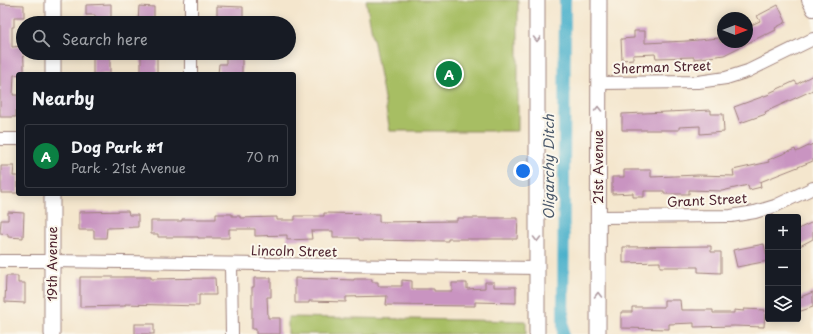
<!DOCTYPE html>
<meta charset="utf-8">
<style>
body{margin:0;font-family:"Playpen Sans",sans-serif;background:#20242c;color:#f1f3f6}
.controls{position:absolute;right:12px;bottom:12px;display:grid;overflow:hidden;border-radius:4px;box-shadow:0 2px 10px #0003}
.controls button{width:36px;height:36px;display:grid;place-items:center;padding:0;border:0;border-bottom:1px solid #363941;background:#171b24;color:#f1f3f6;font:20px sans-serif}
.compass{position:absolute;left:717px;top:12px;width:36px;height:36px;border-radius:50%;background:#171b24;box-shadow:0 2px 10px #0003;rotate:90deg}
.you{position:absolute;left:523px;top:171px;width:14px;height:14px;margin:-10px;border:3px solid #fff;border-radius:50%;background:#1a73e8;box-shadow:0 0 0 6px #1a73e833}
.badge{display:grid;place-items:center;width:26px;height:26px;border-radius:50%;background:#0b8043;color:#fff;font-size:13px;font-weight:700}
.pin{position:absolute;translate:-50% -50%;border:2px solid #fff;box-shadow:0 1px 4px #0006}
.list{margin:0;padding:0;list-style:none}
h2{display:flex;justify-content:space-between;align-items:center;height:52px;margin:0;padding:0 16px;font-size:17px}
h2 small{font-size:13px;font-weight:400;color:#9ea1a6}
.list li{display:grid;grid-template-columns:26px 1fr auto;gap:12px;align-items:center;box-sizing:border-box;height:64px;margin:0 8px 8px;padding:0 8px;border:1px solid #363941;border-radius:4px}
.list b{display:block;font-size:15px;white-space:nowrap}
.list p{margin:0;font-size:13px;white-space:nowrap;color:#9ea1a6}
.list em{font-size:13px;font-style:normal;color:#9ea1a6}
.icon{flex:none;width:22px;height:22px;fill:none;stroke:currentColor;stroke-width:2;stroke-linecap:round;stroke-linejoin:round}
.map{position:relative;flex:none;width:813px;height:334px;overflow:hidden}
.search{position:absolute;background:#171b24;box-shadow:0 2px 10px #0003;left:16px;top:16px;width:280px;height:44px;display:flex;align-items:center;gap:10px;box-sizing:border-box;padding:0 14px;border-radius:22px;color:#9ea1a6;font-size:15px}
.panel{position:absolute;background:#171b24;box-shadow:0 2px 10px #0003;left:16px;top:72px;width:280px;height:124px;border-radius:4px}
.map>svg:first-child{display:block}
.green{fill:#a7be63;stroke:#786e47}
.lines{fill:none;stroke-linecap:round;stroke-linejoin:round}
.canal{stroke:#4cb1cb;stroke-width:12}
.building{fill:#c994c1}
.minor-casing{stroke:#9f827c;stroke-width:14}
.tertiary-casing{stroke:#9f827c;stroke-width:17}
.minor{stroke:#fff;stroke-width:12}
.tertiary{stroke:#fff;stroke-width:15}
.oneway{stroke:#ae9aa0}
.labels{text-anchor:middle;stroke-width:4;stroke-linejoin:round;paint-order:stroke}
.street-label{font-size:13px;fill:#4a1f2b;stroke:#fbf7ec}
.water-label{font-size:14px;font-style:italic;fill:#4b596b;stroke:#fbf7ec}
</style>
<div class="map">
<svg width="813" height="334" viewBox="0 0 813 334">
<rect width="100%" height="100%" fill="#fbf7ec"/>
<filter id="ink" filterUnits="userSpaceOnUse"><feTurbulence type="fractalNoise" baseFrequency=".025" numOctaves="2"/><feDisplacementMap in="SourceGraphic" scale="8" xChannelSelector="R" yChannelSelector="G"/><feConvolveMatrix kernelMatrix="1 2 1 2 8 2 1 2 1" color-interpolation-filters="sRGB"/></filter>
<filter id="wash" filterUnits="userSpaceOnUse"><feTurbulence type="fractalNoise" baseFrequency=".012" numOctaves="4" result="noise"/><feDisplacementMap in="SourceGraphic" scale="16" xChannelSelector="R" yChannelSelector="G"/><feGaussianBlur stdDeviation="0.9" result="paint"/><feColorMatrix in="noise" values="0 0 0 0 0 0 0 0 0 0 0 0 0 0 0 0 0 1.4 0 .05"/><feComposite in="paint" operator="in"/></filter>
<g filter="url(#wash)">
<rect width="100%" height="100%" fill="#f4e6cd"/>
<g class="green">
<path d="M366,0H518V131H390Z"/>
<path d="M288,317L526,321V334H288Z"/>
</g>
<g class="lines">
<path class="canal" d="M563,334L565,0"/>
</g>
<g id="blocks">
<g class="building">
<path d="M0,4L24,5V17H14V27H12V47L23,46L24,64V74L14,75L13,95H18V110H16V117H0Z"/>
<path d="M111,4V23H95V15H86V5Z"/>
<path d="M778,5L786,22L775,28L776,30L766,35V34L724,55L694,59V57L656,58L655,54L633,55V59L622,60L621,39L634,38V31H645V43L687,41L719,38L720,42H747V27L760,21L757,16Z"/>
<path d="M139,6L154,7V23H138Z"/>
<path d="M217,6L243,7V23H224V19H217Z"/>
<rect x="93" y="53" width="17" height="21"/>
<rect x="141" y="53" width="16" height="21"/>
<path d="M226,53H242V74H218L219,64H226Z"/>
<path d="M813,75V90L765,112L766,114L740,123L734,107L770,94L769,93L795,81L797,84Z"/>
<path d="M711,110V114H723L724,132L700,134V126L679,127V130H622V114Z"/>
<path d="M813,144V161L760,182L761,187L749,190L748,185L722,191L689,190V194H664V191H644V197H633V193L612,194V177H624V170H651V177L698,175L734,176L733,170L769,162L768,160L795,149L796,152Z"/>
<path d="M1,166H14L13,176H18V193H1Z"/>
<path d="M128,211L129,215H138V227L107,228L106,238H94V230H79V212Z"/>
<path d="M8,212L24,213L23,238L8,237V234L0,233L1,220H8Z"/>
<path d="M324,213L379,214V222L457,221V218H518L517,239H448V241L359,240V238H333V231H311L312,239L287,240V235L255,236V229H229V238H198V237H158V234H151V221H182V219H216V214H232V216H240V218L277,217V220H295V216H324Z"/>
<path d="M813,222V239L798,247V229Z"/>
<path d="M764,244L768,261L737,267L733,250Z"/>
<path d="M711,246V252H721V273L698,272V267H660V262L623,263V247Z"/>
<path d="M6,276H18V283H25V303L5,302Z"/>
<path d="M80,277H151V279L215,278L216,295H199V306L125,304V306L80,307Z"/>
<path d="M254,278H271V297H267L268,318H280V334H256V329H252V287H254Z"/>
<path d="M295,278L354,280V279H372V282H378V286H402V280L412,281V289H434V291H452V283H467V289L485,288V282H494V287H516V303L475,302V306L386,305L387,296L346,297V302L309,301V303H295Z"/>
<path d="M813,292V307L798,312V298Z"/>
<path d="M664,300H680L681,310H713V313H734V310L744,311V309L765,310L764,327L734,326L694,327V323L669,324V329L621,328V312H632V307H664Z"/>
<rect x="135" y="324" width="19" height="10"/>
</g>
</g>
</g>
<g filter="url(#ink)">
<use href="#blocks" fill-opacity="0" stroke="#9f827c" stroke-width="1"/>
<g class="lines">
<g class="minor-casing">
<g id="minor">
<path d="M191,0V23"/>
<path d="M808,0L813,10"/>
<path d="M191,53V74"/>
<path d="M598,83L698,82L726,78L748,71L813,39"/>
<path d="M0,139H18"/>
<path d="M598,217L731,216L755,212L775,206L813,188"/>
<path d="M0,261H51L537,268"/>
<path d="M231,264L232,334"/>
</g>
</g>
<g class="tertiary-casing">
<g id="tertiary">
<path d="M53,23V0"/>
<path d="M53,74V53"/>
<path d="M52,194V334"/>
<path d="M537,334V0"/>
<path d="M598,334L599,0"/>
</g>
</g>
<use href="#minor" class="minor"/>
<use href="#tertiary" class="tertiary"/>
</g>
<defs><path id="oneway-chevron" d="M-2-3.5L2.5 0L-2 3.5" fill="none" stroke-width="1.6" stroke-linecap="round" stroke-linejoin="round"/></defs>
<g class="oneway">
<use href="#oneway-chevron" transform="translate(537 39) rotate(90)"/>
<use href="#oneway-chevron" transform="translate(598 109) rotate(-90)"/>
<use href="#oneway-chevron" transform="translate(537 239) rotate(90)"/>
<use href="#oneway-chevron" transform="translate(598 295) rotate(-90)"/>
</g>
</g>
<g class="labels">
<g class="street-label">
<text transform="translate(662 67) rotate(-2)" y="5">Sherman Street</text>
<text transform="translate(598 167) rotate(-90)" y="5">21st Avenue</text>
<text transform="translate(707 200) rotate(-3)" y="5">Grant Street</text>
<text transform="translate(294 251) rotate(1)" y="5">Lincoln Street</text>
<text transform="translate(52 264) rotate(-90)" y="5">19th Avenue</text>
</g>
<g class="water-label">
<text transform="translate(549 167) rotate(-90)" y="5">Oligarchy Ditch</text>
</g>
</g>
</svg>
<div class="controls">
<button>+</button>
<button>−</button>
<button><svg class="icon" aria-label="layers" viewBox="0 0 24 24"><path d="M12 4l9 5-9 5-9-5zM3 14l9 5 9-5"/></svg></button>
</div>
<svg class="compass" viewBox="-18 -18 36 36"><path d="M0-13l5 13h-10z" fill="#e53935"/><path d="M0 13l5-13h-10z" fill="#9ea1a6"/></svg>
<div class="you"></div>
<div class="pin badge" style="left:449px;top:74px">A</div>
<div class="search"><svg class="icon" aria-label="search" viewBox="0 0 24 24"><circle cx="10" cy="10" r="6"/><path d="M15 15l6 6"/></svg>Search here</div>
<section class="panel">
<h2>Nearby<small></small></h2>
<ul class="list">
<li><span class="badge">A</span><div><b>Dog Park #1</b><p>Park · 21st Avenue</p></div><em>70 m</em></li>
</ul>
</section>
</div>
